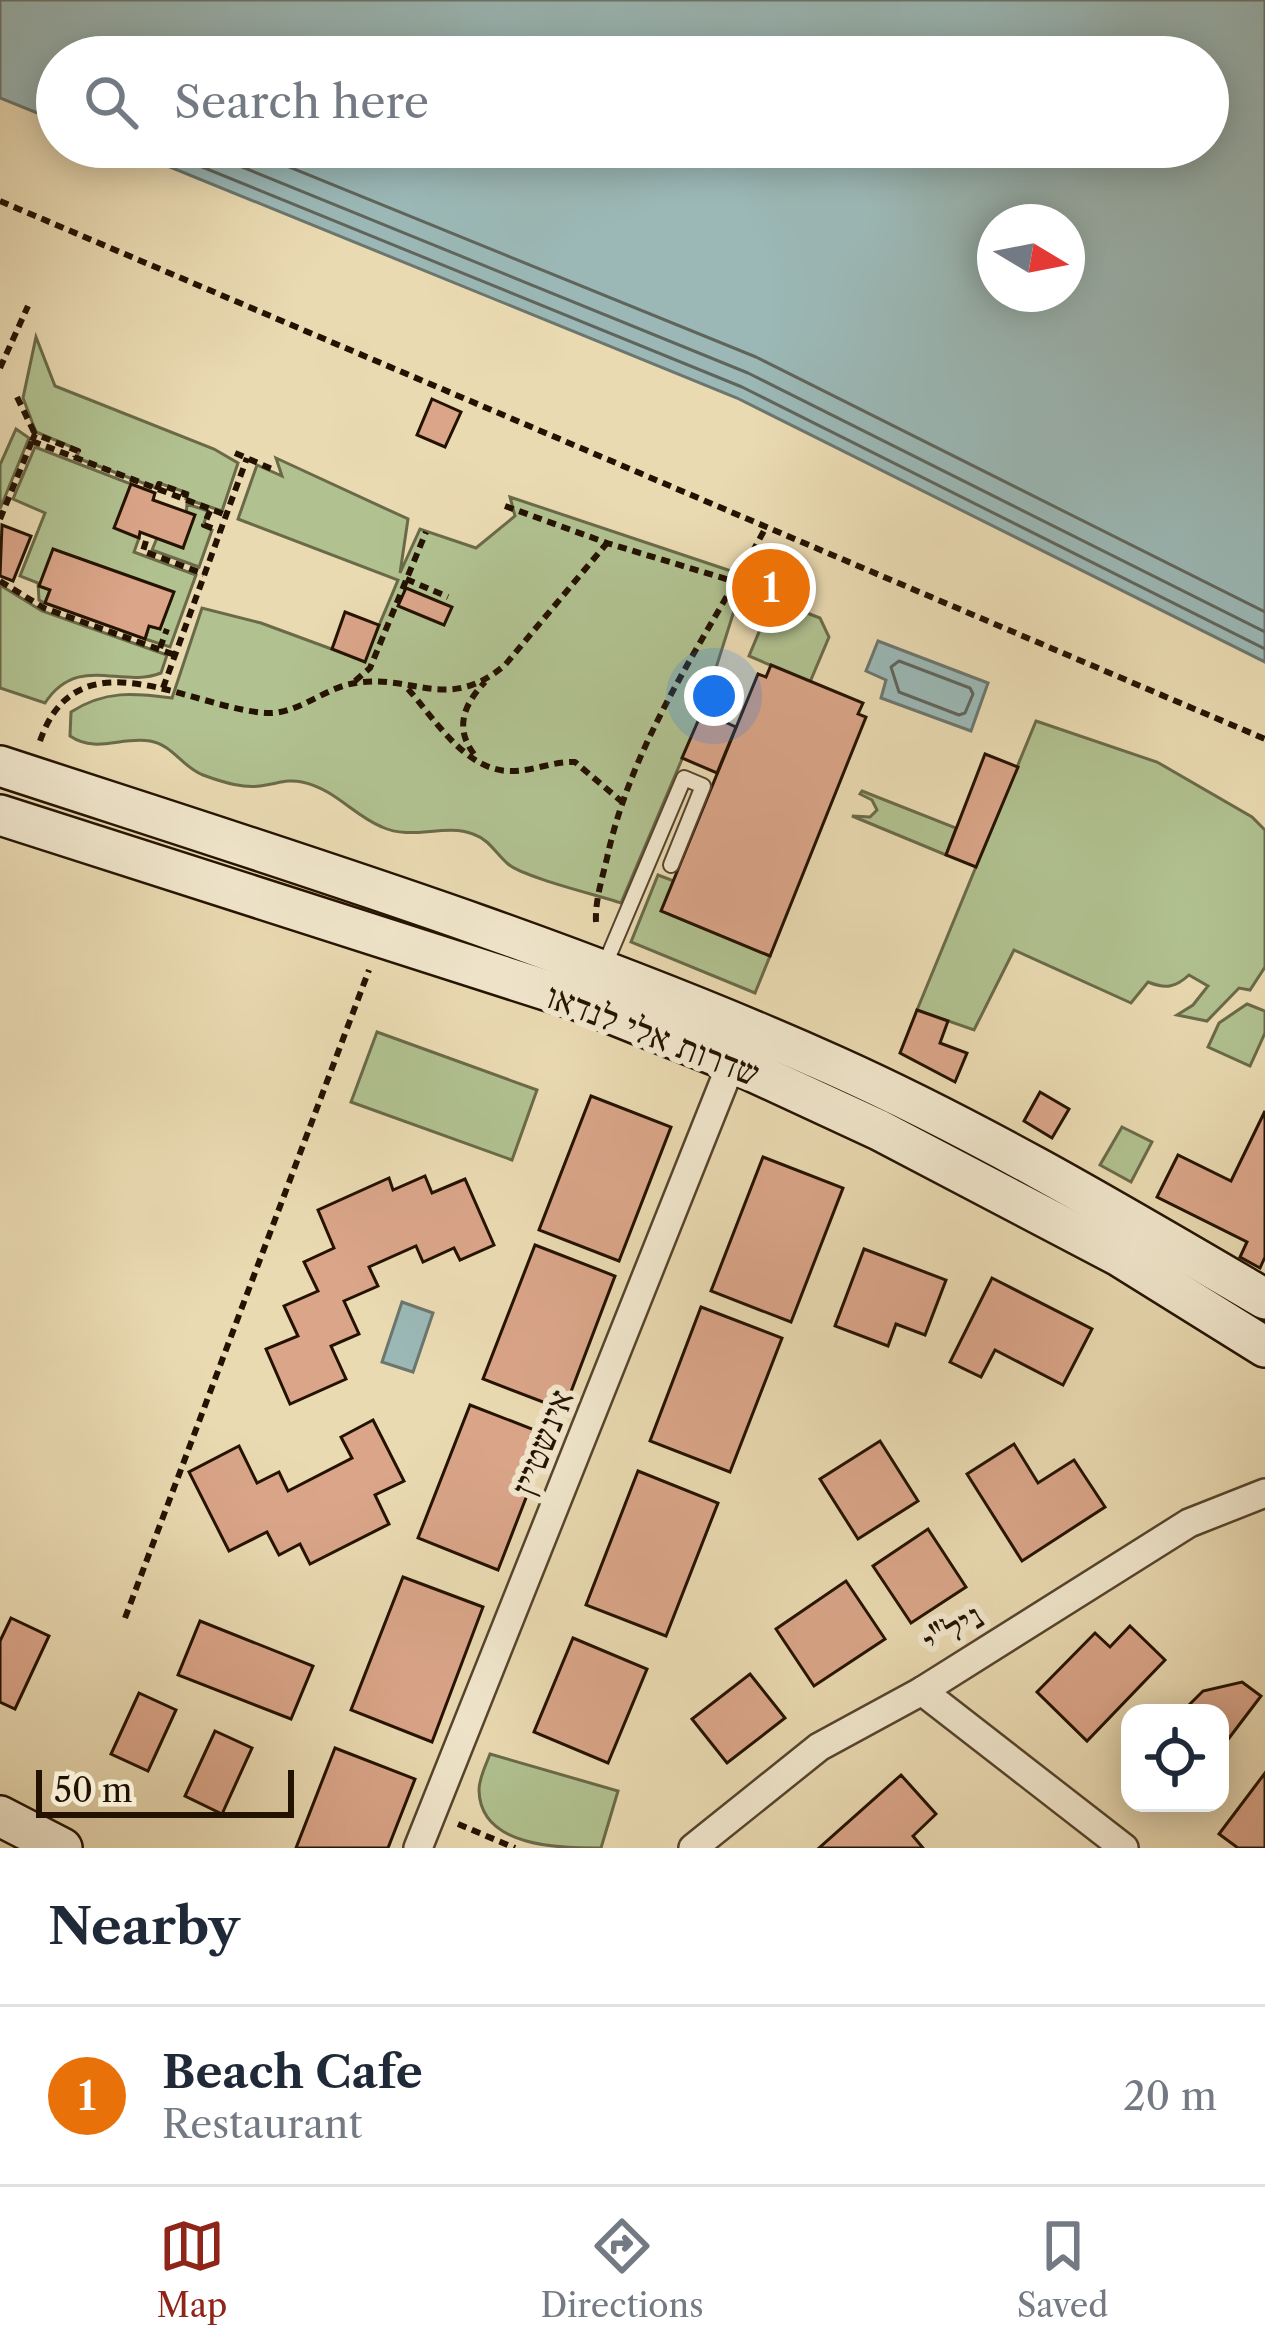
<!DOCTYPE html>
<meta charset="utf-8">
<style>
body{margin:0;font-family:"Libre Caslon Text","Frank Ruhl Libre",serif;background:#f2f2f3;color:#1f2937}
.controls{position:absolute;right:36px;bottom:36px;display:grid;overflow:hidden;border-radius:24px;box-shadow:0 6px 30px #0003}
.controls button{width:108px;height:108px;display:grid;place-items:center;padding:0;border:0;border-bottom:3px solid #e0e1e3;background:#fff;color:#1f2937;font:60px sans-serif}
.compass{position:absolute;left:977px;top:204px;width:108px;height:108px;border-radius:50%;background:#fff;box-shadow:0 6px 30px #0003;rotate:100deg}
.scale{position:absolute;left:36px;bottom:30px;width:258px;box-sizing:border-box;padding-left:12px;border:6px solid #241201;border-top:0;font-size:33px;line-height:42px;white-space:nowrap;color:#241201;-webkit-text-stroke:9px #f1e7cd;paint-order:stroke}
.you{position:absolute;left:714px;top:696px;width:42px;height:42px;margin:-30px;border:9px solid #fff;border-radius:50%;background:#1a73e8;box-shadow:0 0 0 18px #1a73e833}
.badge{display:grid;place-items:center;width:78px;height:78px;border-radius:50%;background:#8f2418;color:#fff;font-size:39px;font-weight:700}
.pin{position:absolute;translate:-50% -50%;border:6px solid #fff;box-shadow:0 3px 12px #0006}
.list{margin:0;padding:0;list-style:none}
h2{display:flex;justify-content:space-between;align-items:center;height:156px;margin:0;padding:0 48px;font-size:51px}
h2 small{font-size:39px;font-weight:400;color:#747a83}
.list li{display:grid;grid-template-columns:78px 1fr auto;gap:36px;align-items:center;box-sizing:border-box;height:180px;padding:0 48px;border-top:3px solid #e0e1e3}
.list b{display:block;font-size:45px;white-space:nowrap}
.list p{margin:0;font-size:39px;white-space:nowrap;color:#747a83}
.list em{font-size:39px;font-style:normal;color:#747a83}
.icon{flex:none;width:66px;height:66px;fill:none;stroke:currentColor;stroke-width:2;stroke-linecap:round;stroke-linejoin:round}
.map{position:relative;flex:none;width:1265px;height:1848px;overflow:hidden}
.search{position:absolute;background:#fff;box-shadow:0 6px 30px #0003;left:36px;right:36px;top:36px;height:132px;display:flex;align-items:center;gap:30px;box-sizing:border-box;padding:0 42px;border-radius:66px;color:#747a83;font-size:45px}
.sheet{height:336px;background:#fff}
nav{display:flex;justify-content:space-around;align-items:center;box-sizing:border-box;height:168px;border-top:3px solid #e0e1e3;background:#fff;font-size:33px;color:#747a83}
nav a{display:grid;justify-items:center;gap:6px}
nav .on{color:#8f2418}
.map>svg:first-child{display:block}
.green{fill:#b1c190;stroke:#6a6a48;stroke-width:3}
.water{fill:#9bb8b6;stroke:#6b766e;stroke-width:3;fill-rule:evenodd}
.lines{fill:none;stroke-linecap:round;stroke-linejoin:round}
.shore{stroke:#60655c;stroke-width:3}
.building{fill:#daa589;stroke:#241201;stroke-width:3}
.lane-casing{stroke:#56442d;stroke-width:18}
.street-casing{stroke:#56442d;stroke-width:32}
.secondary-casing{stroke:#241201;stroke-width:44}
.path{stroke:#241201;stroke-width:6;stroke-dasharray:9 6;stroke-linecap:butt}
.lane{stroke:#f1e7cd;stroke-width:14}
.street{stroke:#f1e7cd;stroke-width:27}
.secondary{stroke:#f1e7cd;stroke-width:39}
.labels{text-anchor:middle;stroke-width:12;stroke-linejoin:round;paint-order:stroke}
.street-label{font-size:36px;fill:#241201;stroke:#f1e7cd}
</style>
<div class="map">
<svg width="1265" height="1848" viewBox="0 0 1265 1848">
<rect width="100%" height="100%" fill="#eadab2"/>
<filter id="stains"><feTurbulence type="fractalNoise" baseFrequency=".00167" numOctaves="4"/><feColorMatrix values="0 0 0 0 .2 0 0 0 0 .09 0 0 0 0 .02 0 0 0 .5 -.17"/></filter>
<radialGradient id="worn" r=".72"><stop offset=".6" stop-color="#630" stop-opacity="0"/><stop offset="1" stop-color="#630" stop-opacity=".3"/></radialGradient>
<g class="green">
<path d="M36,337L55,386L214,449L238,463L222,511L186,499L188,493L159,483L156,488L77,458L79,450L36,432L23,398Z"/>
<path d="M16,429L29,438L0,509V465Z"/>
<path d="M35,447L131,484L115,528L139,538L134,552L196,575L170,647L145,639L149,626L160,629L173,593L50,590L45,603L39,600L38,583L20,576L45,513L13,499Z"/>
<path d="M276,458L408,519L400,573L420,529L476,548L515,516L510,497L740,574L747,570L702,712L621,903C597,895 523,877 508,864C495,853 490,840 473,834C444,823 412,841 382,827C353,815 335,789 302,782C288,779 279,783 266,785C246,790 222,782 203,775C182,767 173,745 150,741C121,736 97,754 70,736L71,712C105,690 134,693 172,698L202,608L261,623L364,661L398,580L238,519L257,465L282,476Z"/>
<path d="M187,504L208,511L203,526L212,530L199,567L152,550L157,538L183,548Z"/>
<path d="M0,585L42,611L167,655L161,673C121,689 78,653 45,703L0,688Z"/>
<path d="M786,605L820,618L829,637L810,682L749,656L769,608Z"/>
<path d="M1036,721L1157,762L1252,817L1265,830V967L1250,990L1239,988L1207,1021L1177,1015L1193,1005L1208,986L1189,975C1175,988 1165,989 1148,982L1131,1003L1014,950L974,1030L917,1010Z"/>
<path d="M862,791L956,828L946,855L852,816L870,817L877,810L872,800L860,794Z"/>
<path d="M658,875L674,881L662,911L770,956L755,993L631,942Z"/>
<path d="M1247,1004L1265,1011V1033L1250,1066L1208,1047L1219,1023Z"/>
<path d="M377,1032L537,1090L512,1160L351,1102Z"/>
<path d="M1122,1127L1152,1142L1131,1182L1100,1165Z"/>
<path d="M490,1754L618,1791L601,1848C561,1848 480,1848 479,1790C479,1778 486,1765 490,1754Z"/>
</g>
<g class="water">
<path d="M0,0H1265V662L737,398L121,147H1208V57H57V121L0,98ZM995,222H1067V294H995Z"/>
<path d="M878,641L988,683L971,731L881,698L886,680L866,671Z"/>
<path d="M402,1302L433,1313L413,1372L382,1362Z"/>
</g>
<g class="lines">
<g class="shore">
<path d="M153,147L742,387L1265,649"/>
<path d="M193,147L748,373L1265,632"/>
<path d="M240,147L756,357L1265,612"/>
<path d="M899,661L970,688L973,694L965,713L959,715L899,692L891,667Z"/>
</g>
</g>
<g class="building">
<path d="M432,399L461,412L445,447L417,435Z"/>
<path d="M131,484L155,493L153,500L195,515L183,548L140,532L139,538L114,528Z"/>
<path d="M2,525L31,536L13,581L0,576Z"/>
<path d="M53,549L174,592L160,629L149,626L145,639L45,603L50,590L39,586Z"/>
<path d="M406,588L452,607L444,625L398,606Z"/>
<path d="M345,612L379,625L365,662L332,649Z"/>
<path d="M771,665L863,703L858,714L866,717L770,956L661,911L758,674L766,677Z"/>
<path d="M702,712L736,727L717,773L682,758Z"/>
<path d="M985,754L1018,767L976,867L946,855Z"/>
<path d="M917,1010L948,1021L940,1043L967,1053L955,1082L900,1053Z"/>
<path d="M1040,1092L1069,1109L1052,1138L1024,1121Z"/>
<path d="M591,1096L671,1127L619,1261L539,1230Z"/>
<path d="M1265,1111V1257L1260,1268L1240,1257L1247,1242L1157,1197L1178,1155L1231,1181Z"/>
<path d="M763,1157L843,1188L791,1322L711,1291Z"/>
<path d="M425,1176L432,1193L465,1179L494,1245L460,1260L454,1248L423,1262L416,1246L369,1267L378,1286L344,1301L359,1334L331,1346L346,1379L290,1404L266,1349L298,1336L284,1306L318,1291L304,1262L334,1248L318,1210L389,1178L393,1190Z"/>
<path d="M535,1245L615,1276L564,1410L483,1379Z"/>
<path d="M864,1249L946,1280L925,1335L896,1324L888,1346L835,1326Z"/>
<path d="M992,1278L1092,1329L1063,1385L995,1350L981,1377L950,1362Z"/>
<path d="M701,1307L782,1338L730,1472L650,1441Z"/>
<path d="M470,1405L550,1436L498,1570L418,1538Z"/>
<path d="M373,1420L404,1481L375,1495L389,1524L310,1564L300,1544L279,1555L267,1532L229,1551L189,1472L239,1446L257,1483L279,1472L288,1491L352,1458L341,1437Z"/>
<path d="M880,1441L918,1501L858,1539L820,1479Z"/>
<path d="M1014,1444L1038,1483L1074,1460L1105,1507L1022,1561L967,1474Z"/>
<path d="M638,1471L718,1503L666,1636L586,1605Z"/>
<path d="M928,1529L966,1587L911,1623L873,1566Z"/>
<path d="M403,1577L483,1607L432,1742L351,1710Z"/>
<path d="M846,1581L885,1639L814,1686L776,1629Z"/>
<path d="M11,1618L49,1636L15,1709L0,1702V1641Z"/>
<path d="M200,1621L313,1666L291,1719L178,1675Z"/>
<path d="M1130,1626L1165,1660L1087,1741L1037,1692L1095,1633L1110,1647Z"/>
<path d="M573,1638L647,1669L608,1763L534,1732Z"/>
<path d="M750,1674L785,1718L727,1763L692,1719Z"/>
<path d="M1242,1682L1261,1696L1220,1750V1713H1181L1203,1691Z"/>
<path d="M139,1693L176,1710L148,1771L111,1754Z"/>
<path d="M215,1731L252,1748L222,1814L185,1796Z"/>
<path d="M335,1748L415,1779L388,1848H296Z"/>
<path d="M1265,1773V1848H1238L1219,1834Z"/>
<path d="M901,1775L936,1814L913,1836L923,1848H819Z"/>
</g>
<g class="lines">
<g class="lane-casing">
<path id="lane" d="M603,969L684,778L703,786L671,865"/>
</g>
<g class="street-casing">
<g id="street">
<path d="M922,1691L1124,1848"/>
<path d="M418,1848L732,1062"/>
<path d="M693,1848L819,1747L922,1691L1189,1523L1265,1493"/>
</g>
</g>
<g class="secondary-casing">
<g id="secondary">
<path d="M0,766C281,858 565,945 835,1066C984,1133 1125,1217 1265,1299"/>
<path d="M0,815L580,1001L732,1062L879,1130L1119,1256L1265,1347"/>
<path d="M0,1816L62,1848"/>
</g>
</g>
<g class="path">
<path d="M0,201L1265,739"/>
<path d="M0,368L28,306"/>
<path d="M17,397L35,434"/>
<path d="M32,441L226,515"/>
<path d="M32,441L35,434L78,451L75,458"/>
<path d="M235,453L272,469"/>
<path d="M157,490L159,484L186,494L184,500"/>
<path d="M505,506L607,543L736,582"/>
<path d="M210,511L204,525L220,531"/>
<path d="M0,519L32,441"/>
<path d="M146,541L143,551L204,574"/>
<path d="M406,579L448,597"/>
<path d="M0,581L44,608L175,655"/>
<path d="M160,648L167,629"/>
<path d="M355,681L370,668L426,532"/>
<path d="M163,688L247,458"/>
<path d="M408,689C434,718 465,770 509,771C531,772 553,761 575,762L621,801"/>
<path d="M40,741C78,630 193,710 268,713C295,714 321,692 346,685C409,669 445,716 505,665L607,543"/>
<path d="M474,754C454,728 464,704 485,682"/>
<path d="M596,922C595,901 602,879 607,858C633,737 709,634 766,527"/>
<path d="M125,1618L369,970"/>
<path d="M458,1824L515,1848"/>
</g>
<use href="#lane" class="lane"/>
<use href="#street" class="street"/>
<use href="#secondary" class="secondary"/>
</g>
<g class="labels">
<g class="street-label">
<text transform="translate(653 1034) rotate(21)" y="13">שדרות אלי לנדאו</text>
<text transform="translate(542 1442) rotate(-68)" y="13">אינשטיין</text>
<text transform="translate(953 1629) rotate(-32)" y="13">ניל"י</text>
</g>
</g>
<rect width="100%" height="100%" filter="url(#stains)"/>
<rect width="100%" height="100%" fill="url(#worn)"/>
</svg>
<div class="controls">
<button><svg class="icon" aria-label="locate" viewBox="0 0 24 24"><circle cx="12" cy="12" r="6"/><path d="M12 2v4M12 18v4M2 12h4M18 12h4"/></svg></button>
</div>
<svg class="compass" viewBox="-18 -18 36 36"><path d="M0-13l5 13h-10z" fill="#e53935"/><path d="M0 13l5-13h-10z" fill="#747a83"/></svg>
<div class="scale">50 m</div>
<div class="you"></div>
<div class="pin badge" style="left:771px;top:588px;background:#e8710a">1</div>
<div class="search"><svg class="icon" aria-label="search" viewBox="0 0 24 24"><circle cx="10" cy="10" r="6"/><path d="M15 15l6 6"/></svg>Search here</div>
</div>
<section class="sheet">
<h2>Nearby<small></small></h2>
<ul class="list">
<li><span class="badge" style="background:#e8710a">1</span><div><b>Beach Cafe</b><p>Restaurant</p></div><em>20 m</em></li>
</ul>
</section>
<nav>
<a class="on"><svg class="icon" aria-label="map" viewBox="0 0 24 24"><path d="M3 6l6-2 6 2 6-2v14l-6 2-6-2-6 2zM9 4v14M15 6v14"/></svg>Map</a>
<a><svg class="icon" aria-label="directions" viewBox="0 0 24 24"><path d="M12 3l9 9-9 9-9-9zM9 14v-3h6M13 9l2 2-2 2"/></svg>Directions</a>
<a><svg class="icon" aria-label="saved" viewBox="0 0 24 24"><path d="M7 4h10v16l-5-4-5 4z"/></svg>Saved</a>
</nav>
